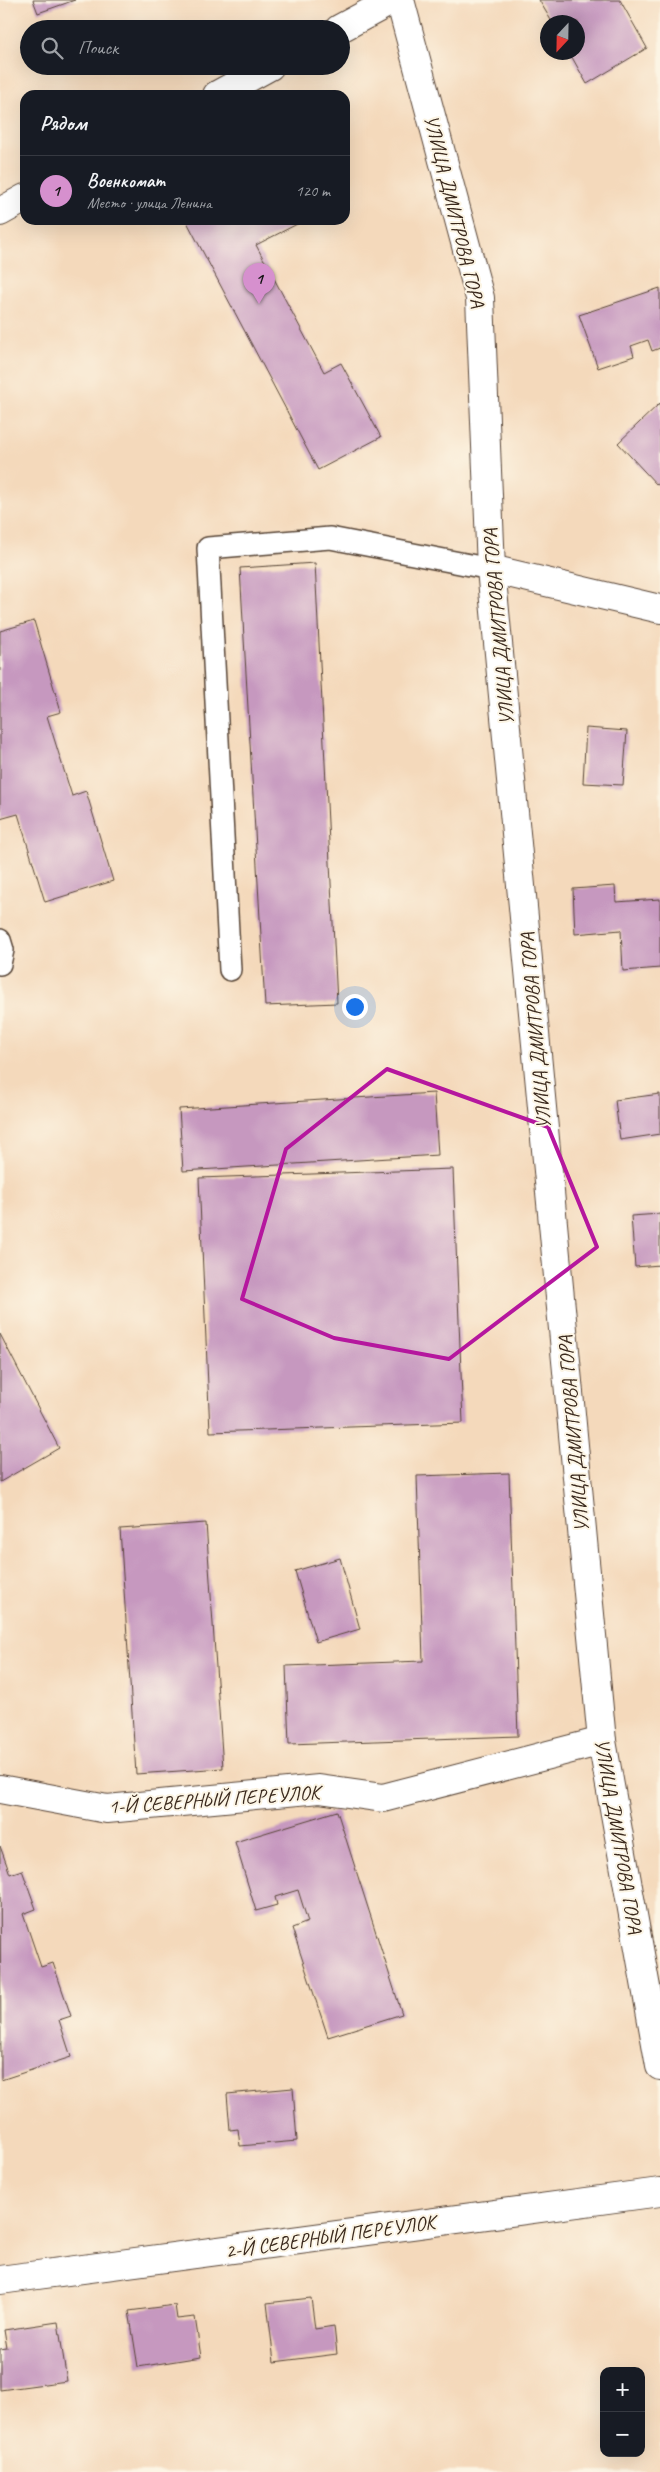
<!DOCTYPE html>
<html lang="ru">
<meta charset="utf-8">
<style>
body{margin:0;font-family:Caveat,sans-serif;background:#20242c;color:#f1f3f6}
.controls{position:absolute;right:15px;bottom:15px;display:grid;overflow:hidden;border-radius:10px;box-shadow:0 5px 20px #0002}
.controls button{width:45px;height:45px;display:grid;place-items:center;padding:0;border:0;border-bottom:1px solid #363941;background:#171b24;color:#f1f3f6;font:25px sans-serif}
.compass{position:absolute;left:540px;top:15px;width:45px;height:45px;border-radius:50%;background:#171b24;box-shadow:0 5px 20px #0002;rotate:202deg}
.you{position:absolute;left:354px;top:1006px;width:18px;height:18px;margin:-12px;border:4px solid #fff;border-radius:50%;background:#1a73e8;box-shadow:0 0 0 8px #1a73e833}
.badge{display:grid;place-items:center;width:32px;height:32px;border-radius:50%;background:#d690ce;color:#111;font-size:16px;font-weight:700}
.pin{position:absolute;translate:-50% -41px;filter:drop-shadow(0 1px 2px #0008)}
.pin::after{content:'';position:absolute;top:26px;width:18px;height:15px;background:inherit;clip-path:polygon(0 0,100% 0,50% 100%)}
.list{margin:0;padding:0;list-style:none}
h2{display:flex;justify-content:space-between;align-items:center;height:65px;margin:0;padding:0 20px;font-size:21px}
h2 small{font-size:16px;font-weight:400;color:#9ea1a6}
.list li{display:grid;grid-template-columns:32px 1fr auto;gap:15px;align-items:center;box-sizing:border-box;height:70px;padding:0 20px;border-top:1px solid #363941}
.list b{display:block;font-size:19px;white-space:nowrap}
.list p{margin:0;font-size:16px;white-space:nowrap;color:#9ea1a6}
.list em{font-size:16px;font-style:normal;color:#9ea1a6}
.icon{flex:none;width:28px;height:28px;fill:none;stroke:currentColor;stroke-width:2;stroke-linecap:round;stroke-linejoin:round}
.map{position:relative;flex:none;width:660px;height:2472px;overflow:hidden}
.search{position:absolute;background:#171b24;box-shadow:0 5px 20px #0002;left:20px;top:20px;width:330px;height:55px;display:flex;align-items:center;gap:12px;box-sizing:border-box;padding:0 18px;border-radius:28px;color:#9ea1a6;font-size:19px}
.panel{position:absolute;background:#171b24;box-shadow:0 5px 20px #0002;left:20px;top:90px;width:330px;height:135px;border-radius:15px}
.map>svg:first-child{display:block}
.building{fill:#c698bf}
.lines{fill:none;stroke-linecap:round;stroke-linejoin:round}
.service-casing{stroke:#574436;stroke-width:24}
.minor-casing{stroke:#574436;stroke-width:30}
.primary-casing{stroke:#574436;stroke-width:30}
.service{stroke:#fff;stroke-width:21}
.minor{stroke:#fff;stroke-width:28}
.primary{stroke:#fff;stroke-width:28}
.marked{fill:none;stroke:#b5179e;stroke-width:4;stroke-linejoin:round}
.labels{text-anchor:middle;stroke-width:4;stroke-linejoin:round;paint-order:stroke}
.street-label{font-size:20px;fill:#3b2a1e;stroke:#fcf5e5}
</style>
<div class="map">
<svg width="660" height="2472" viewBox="0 0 660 2472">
<rect width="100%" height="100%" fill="#fcf5e5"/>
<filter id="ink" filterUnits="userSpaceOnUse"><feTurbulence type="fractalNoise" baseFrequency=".02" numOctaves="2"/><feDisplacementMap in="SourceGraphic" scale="10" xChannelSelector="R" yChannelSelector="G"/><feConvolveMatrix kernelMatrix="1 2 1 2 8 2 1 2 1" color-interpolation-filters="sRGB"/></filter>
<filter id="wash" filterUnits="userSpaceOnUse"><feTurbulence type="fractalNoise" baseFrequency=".0096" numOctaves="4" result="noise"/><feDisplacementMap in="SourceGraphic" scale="20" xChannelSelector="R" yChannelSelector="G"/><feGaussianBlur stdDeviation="1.12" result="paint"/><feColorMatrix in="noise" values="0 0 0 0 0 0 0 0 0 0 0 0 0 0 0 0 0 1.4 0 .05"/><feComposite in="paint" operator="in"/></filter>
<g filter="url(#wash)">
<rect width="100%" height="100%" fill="#f4d9bb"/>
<g id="blocks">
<g class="building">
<path d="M33,0H75L38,13Z"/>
<path d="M539,0H620L647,48L587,84L569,52H578V22H552Z"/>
<path d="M186,220H305L256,245L324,372L341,363L381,437L318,470Z"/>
<path d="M660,288V348L652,351L648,340L631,346L634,356L598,368L579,315Z"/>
<path d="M660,403V483L657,485L618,443Z"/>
<path d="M315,563L337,1003L265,1006L240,568Z"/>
<path d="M34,621L61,712L47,716L72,796L86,791L113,881L45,902L18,814L0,819V631Z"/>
<path d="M586,728L627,731L623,785L583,783Z"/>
<path d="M615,886L616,902L660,899V968L623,971L621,930L575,934L573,889Z"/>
<path d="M434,1093L438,1155L183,1171L179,1109Z"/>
<path d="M660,1094V1134L620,1140L615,1100Z"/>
<path d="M453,1169L463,1423L210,1432L199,1178Z"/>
<path d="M660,1214V1265L635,1267L631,1216Z"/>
<path d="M0,1334L59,1448L0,1482Z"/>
<path d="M509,1473L518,1736L289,1744L286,1666L423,1661L417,1476Z"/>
<path d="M206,1523L223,1768L136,1774L120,1529Z"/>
<path d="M340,1558L360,1629L316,1642L295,1571Z"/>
<path d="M337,1811L402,2014L328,2037L292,1928L308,1922L298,1890L275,1897L277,1905L256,1911L235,1842Z"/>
<path d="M0,1846L10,1874L22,1870L36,1909L23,1914L41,1967L53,1963L71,2016L59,2020L71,2057L1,2080Z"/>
<path d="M293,2088L297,2141L240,2146L238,2129L230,2130L227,2094Z"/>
<path d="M311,2298L315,2329L334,2326L337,2354L274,2362L267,2303Z"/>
<path d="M175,2305L177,2319L195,2317L201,2357L138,2367L129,2311Z"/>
<path d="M58,2322L67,2381L0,2390V2349L7,2348L4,2330Z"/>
</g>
</g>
</g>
<g filter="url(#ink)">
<use href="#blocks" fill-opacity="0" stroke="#574436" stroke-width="1"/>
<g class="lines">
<g class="service-casing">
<g id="service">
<path d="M0,940L3,950L0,964"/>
<path d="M230,970L208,548L330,538L491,569"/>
</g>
</g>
<g class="minor-casing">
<g id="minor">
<path d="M400,0L480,298L491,569L602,1741L660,2066"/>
<path d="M491,569L660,609"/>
<path d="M0,1789L107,1809L319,1789L383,1798L602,1741"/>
<path d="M0,2280L660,2192"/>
</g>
</g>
<g class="primary-casing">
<g id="primary">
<path d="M339,29L393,0"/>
<path d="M217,95L270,66"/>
<path d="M0,212L25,198"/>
</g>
</g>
<use href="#service" class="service"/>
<use href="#minor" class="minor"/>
<use href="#primary" class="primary"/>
</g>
</g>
<path class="marked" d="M387,1069L548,1127L597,1247L449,1359L334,1338L242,1299L286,1149Z"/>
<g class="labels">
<g class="street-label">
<text transform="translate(455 211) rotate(76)" y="7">УЛИЦА ДМИТРОВА ГОРА</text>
<text transform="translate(498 627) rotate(-95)" y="7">УЛИЦА ДМИТРОВА ГОРА</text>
<text transform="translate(535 1031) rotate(-95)" y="7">УЛИЦА ДМИТРОВА ГОРА</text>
<text transform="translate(573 1434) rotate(-95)" y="7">УЛИЦА ДМИТРОВА ГОРА</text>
<text transform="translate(214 1799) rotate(-4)" y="7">1-Й СЕВЕРНЫЙ ПЕРЕУЛОК</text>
<text transform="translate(619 1836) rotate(80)" y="7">УЛИЦА ДМИТРОВА ГОРА</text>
<text transform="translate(330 2236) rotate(-8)" y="7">2-Й СЕВЕРНЫЙ ПЕРЕУЛОК</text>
</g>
</g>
</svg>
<div class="controls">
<button>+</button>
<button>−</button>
</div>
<svg class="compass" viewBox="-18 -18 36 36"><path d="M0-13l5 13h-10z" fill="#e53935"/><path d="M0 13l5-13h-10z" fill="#9ea1a6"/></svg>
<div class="you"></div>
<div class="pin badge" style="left:259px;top:304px">1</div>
<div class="search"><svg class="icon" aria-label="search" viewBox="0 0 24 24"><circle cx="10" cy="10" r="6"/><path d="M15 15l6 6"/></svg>Поиск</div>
<section class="panel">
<h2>Рядом<small></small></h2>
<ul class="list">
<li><span class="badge">1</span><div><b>Военкомат</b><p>Место · улица Ленина</p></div><em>120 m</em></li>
</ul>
</section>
</div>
